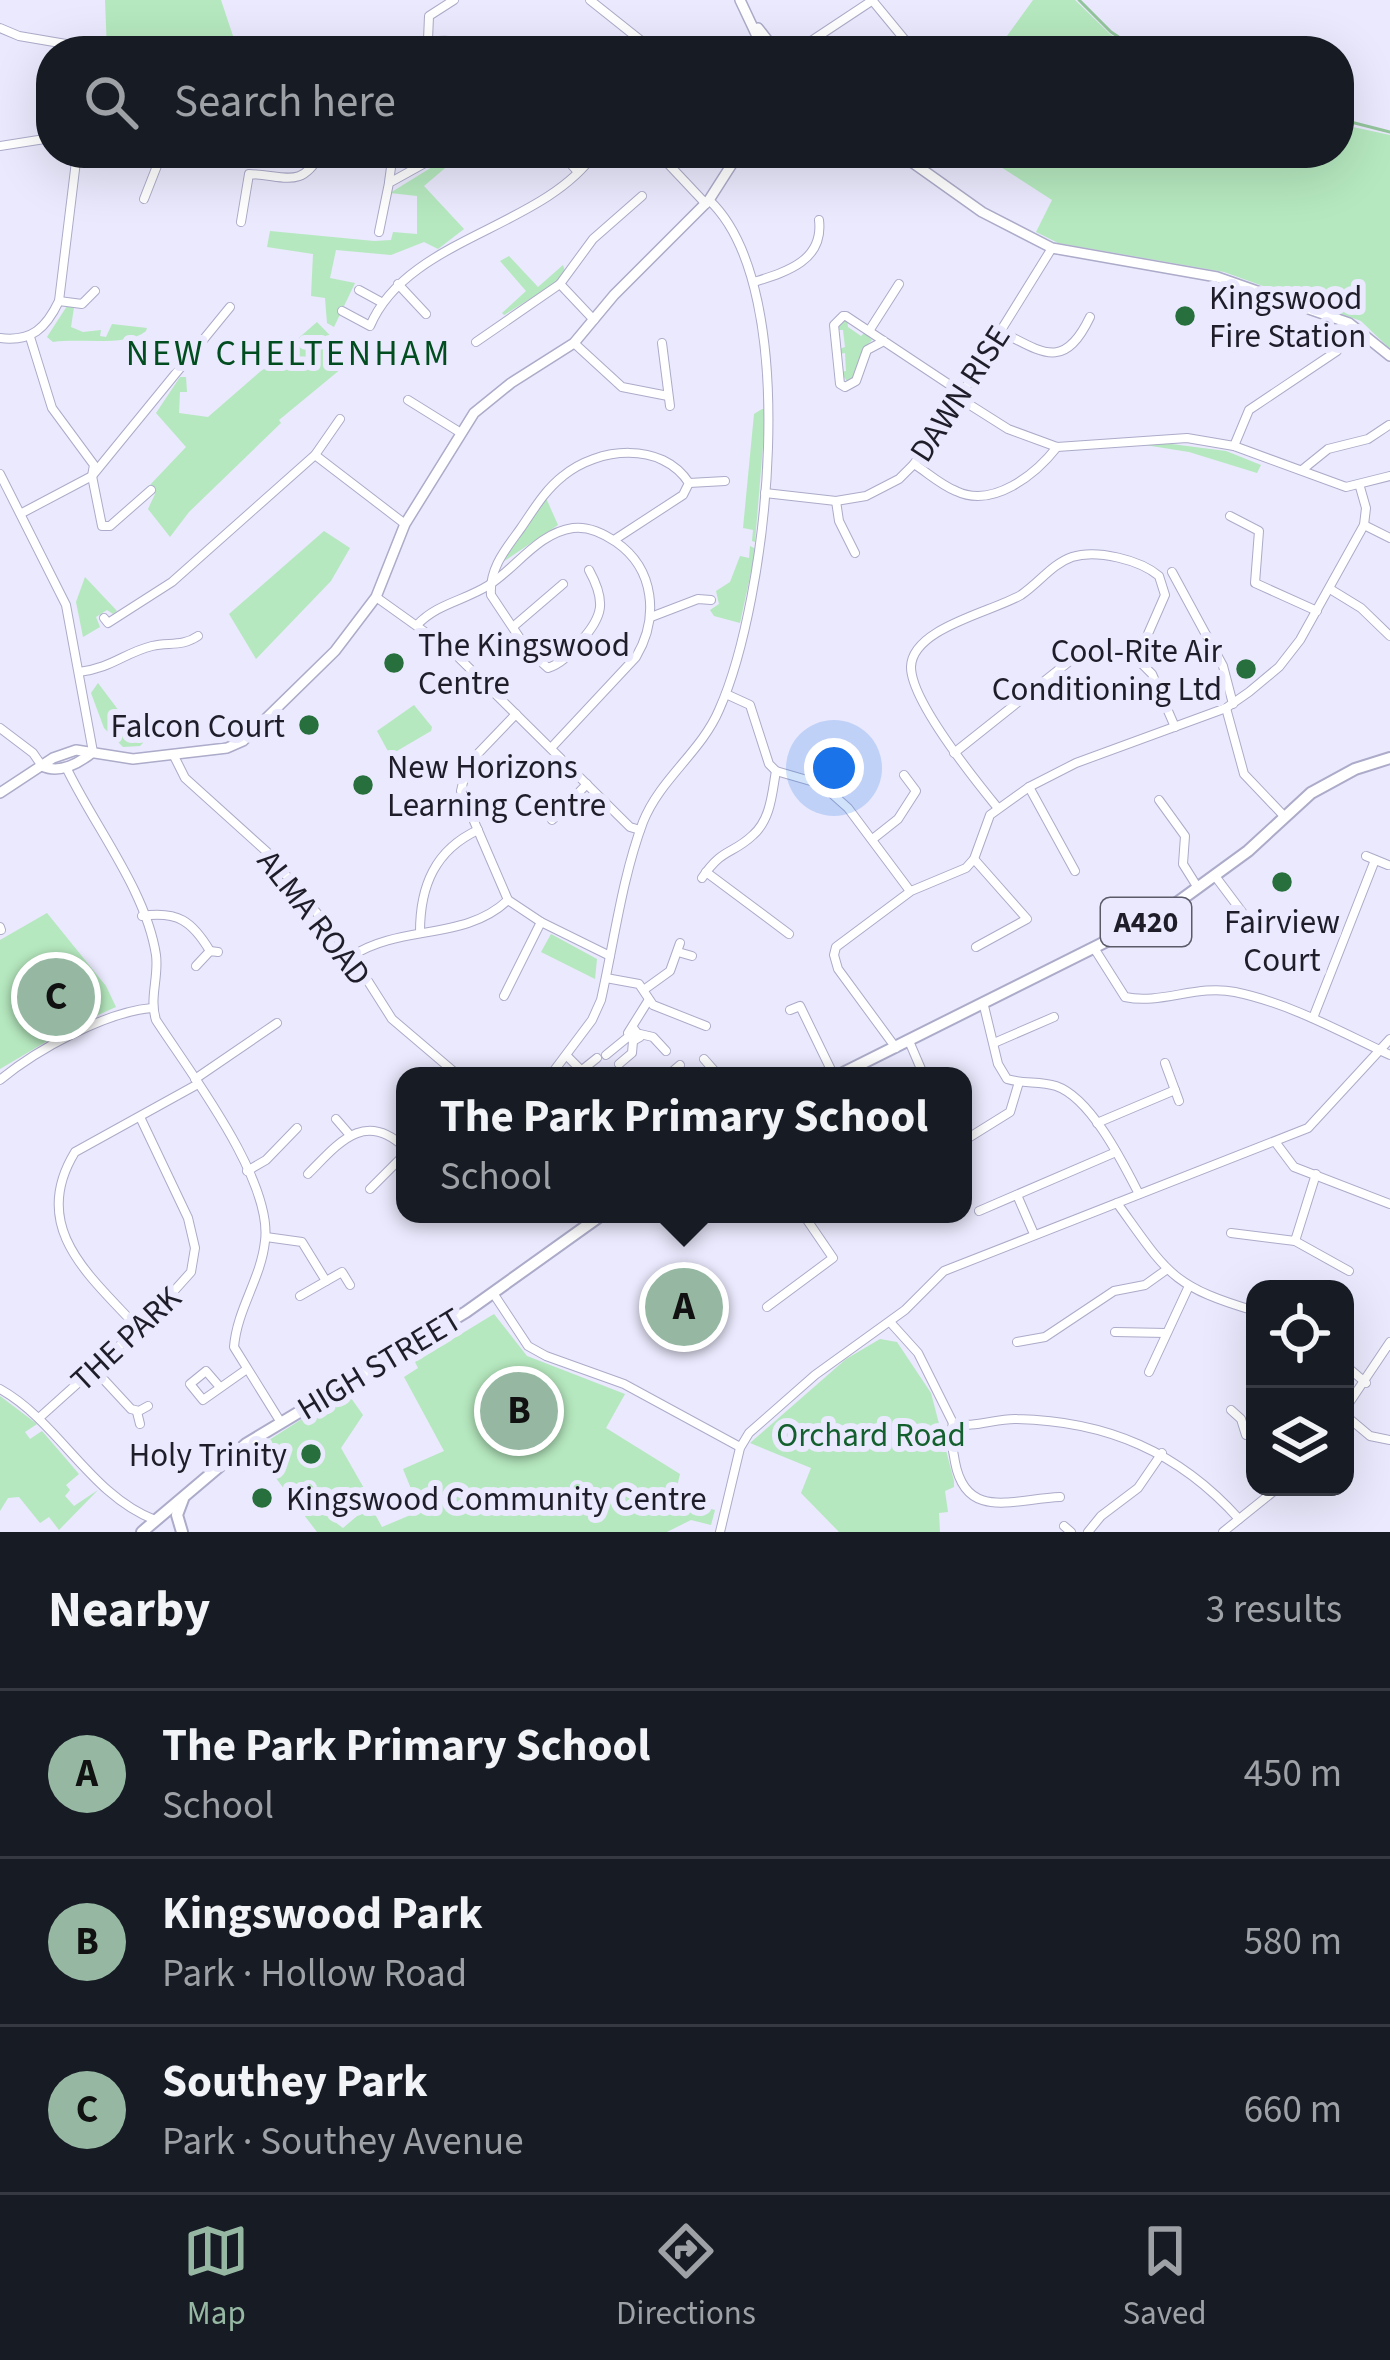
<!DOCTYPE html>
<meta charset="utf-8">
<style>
body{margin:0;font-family:"Source Sans 3",sans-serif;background:#20242c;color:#f1f3f6}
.controls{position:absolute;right:36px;bottom:36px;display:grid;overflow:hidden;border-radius:24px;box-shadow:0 12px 48px #0002}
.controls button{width:108px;height:108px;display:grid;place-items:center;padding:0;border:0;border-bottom:3px solid #363941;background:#171b24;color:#f1f3f6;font:60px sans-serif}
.you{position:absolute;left:834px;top:768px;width:42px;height:42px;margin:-30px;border:9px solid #fff;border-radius:50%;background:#1a73e8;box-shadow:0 0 0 18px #1a73e833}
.badge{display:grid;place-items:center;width:78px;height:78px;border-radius:50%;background:#96b8a3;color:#111;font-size:39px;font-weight:700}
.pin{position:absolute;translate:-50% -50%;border:6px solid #fff;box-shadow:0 3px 12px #0006}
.popup{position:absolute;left:396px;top:1067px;width:576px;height:156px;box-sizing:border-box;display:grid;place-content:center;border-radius:24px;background:#171b24;filter:drop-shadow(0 3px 9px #0005);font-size:39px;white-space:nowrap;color:#9ea1a6}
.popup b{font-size:45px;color:#f1f3f6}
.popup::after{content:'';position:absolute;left:50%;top:100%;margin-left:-24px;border:24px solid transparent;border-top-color:#171b24}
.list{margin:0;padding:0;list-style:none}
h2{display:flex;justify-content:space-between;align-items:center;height:156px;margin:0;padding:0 48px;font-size:51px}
h2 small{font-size:39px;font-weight:400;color:#9ea1a6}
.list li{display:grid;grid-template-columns:78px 1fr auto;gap:36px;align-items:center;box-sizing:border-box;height:168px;padding:0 48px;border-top:3px solid #363941}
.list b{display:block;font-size:45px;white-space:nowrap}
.list p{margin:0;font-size:39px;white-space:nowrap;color:#9ea1a6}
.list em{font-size:39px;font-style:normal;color:#9ea1a6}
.icon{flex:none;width:66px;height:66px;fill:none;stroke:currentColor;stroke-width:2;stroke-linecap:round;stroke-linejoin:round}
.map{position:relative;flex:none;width:1390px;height:1532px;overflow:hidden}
.search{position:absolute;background:#171b24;box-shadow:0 12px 48px #0002;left:36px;right:36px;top:36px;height:132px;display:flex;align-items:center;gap:30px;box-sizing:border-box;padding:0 42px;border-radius:48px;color:#9ea1a6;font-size:45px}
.sheet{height:660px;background:#171b24}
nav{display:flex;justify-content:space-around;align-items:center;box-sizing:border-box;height:168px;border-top:3px solid #363941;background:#171b24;font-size:33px;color:#9ea1a6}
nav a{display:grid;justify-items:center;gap:6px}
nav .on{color:#96b8a3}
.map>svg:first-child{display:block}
.green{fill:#b5e8be}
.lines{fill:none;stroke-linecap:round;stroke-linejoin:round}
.stream{stroke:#93c59c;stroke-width:3}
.minor-casing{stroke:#acabc9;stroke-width:10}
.tertiary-casing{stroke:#acabc9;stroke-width:12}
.primary-casing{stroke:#acabc9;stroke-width:14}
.minor{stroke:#fff;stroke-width:8}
.tertiary{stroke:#fff;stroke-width:9}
.primary{stroke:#fff;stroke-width:10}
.poi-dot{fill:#27703d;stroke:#eae9fd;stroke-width:4.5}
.labels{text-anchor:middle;stroke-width:12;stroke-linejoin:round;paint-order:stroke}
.shield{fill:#eae9fd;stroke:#5b5a69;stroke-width:3}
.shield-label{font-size:30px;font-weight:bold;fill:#1e1d29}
.poi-label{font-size:33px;fill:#1e1d29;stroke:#eae9fd;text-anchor:start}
.street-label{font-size:33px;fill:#1e1d29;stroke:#eae9fd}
.park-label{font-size:33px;fill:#135f2d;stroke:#eae9fd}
.neighbourhood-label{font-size:36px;letter-spacing:3px;fill:#014d20;stroke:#eae9fd}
</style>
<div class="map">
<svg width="1390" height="1532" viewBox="0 0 1390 1532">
<rect width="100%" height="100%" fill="#eae9fd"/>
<g class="green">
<path d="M105,0H221L233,36L182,51H107Z"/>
<path d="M1033,0H1075L1110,34L1136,51H996Z"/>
<path d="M1339,124L1390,135V349L1361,321L1224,272L1058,243L1036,232L1052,200L979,153H1339Z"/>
<path d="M445,159L451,163L424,186L464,229L438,249L424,242L391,255L336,250L330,278L355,283L334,327L327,323L325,298L311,296L313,254L267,247L270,231L374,241L391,240L393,232L417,234V196L390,193Z"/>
<path d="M509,256L538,287L563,265L565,271L559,281L504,315L502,313L526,291L500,261Z"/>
<path d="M67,306L74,307L71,327L83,332L101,330L100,336L106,337L112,324L147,328L146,331C127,347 80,338 53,342L47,337Z"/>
<path d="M847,319L848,327L861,336L865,332L872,340L862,351L854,377L847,381L840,372L846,371L845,353L839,354V349L845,347L843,330H837V324Z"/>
<path d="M317,322L353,359L279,420L281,423L189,512L170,537L148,509L155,494L149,486L186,447L156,413L180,377H186L187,392H180L179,413L208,417Z"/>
<path d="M762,409H766L755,542L752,541L753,530L743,528L754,414Z"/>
<path d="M1156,442L1226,451L1261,465L1257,473L1189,452L1145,445Z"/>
<path d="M546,498L558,525L500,564L501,558Z"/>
<path d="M324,531L350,548L331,581L256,659L229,614Z"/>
<path d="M750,546L756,549L740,623L714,616L710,610L719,604L716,591L730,582L740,556L749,558Z"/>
<path d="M85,577L117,611L113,614L107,610L96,617L100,627L83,637L76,602Z"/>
<path d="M98,683L143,743L140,746L123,747L104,728L91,693Z"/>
<path d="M414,705L432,727L431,731L390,755L377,731Z"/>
<path d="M47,913L106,986L116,1007L71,1027L0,1069V940Z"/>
<path d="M551,934L597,959L595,979L541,952Z"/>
<path d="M494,1314L527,1356L625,1394L606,1428L680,1474L674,1499L715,1510L711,1525L691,1520L667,1532H317L269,1469L258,1447L346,1391L363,1415L341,1448L365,1490L335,1522L343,1528L370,1505L382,1527L420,1511L403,1469L444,1451L404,1377L418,1368L415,1362Z"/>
<path d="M880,1339L897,1342L931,1393L954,1481V1487L945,1491L948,1512L939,1513L940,1532H839L801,1493L811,1468L750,1443L846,1359Z"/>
<path d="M0,1396L37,1424L25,1432L30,1439L42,1431L79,1474L66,1485L70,1490L65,1496L74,1506L98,1490L59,1530L49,1517L40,1523L19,1497L8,1498L0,1511Z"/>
</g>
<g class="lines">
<g class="stream">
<path d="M1079,0L1111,32L1140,51"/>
<path d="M1339,119L1390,132"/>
</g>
<g class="minor-casing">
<g id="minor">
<path d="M590,0L654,51"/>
<path d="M872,0L914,51"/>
<path d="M0,28L19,36L66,44"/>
<path d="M428,40L429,16L454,0"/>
<path d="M382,51C422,41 455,34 494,51"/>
<path d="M796,51L873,0"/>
<path d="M0,146L51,138"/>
<path d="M561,153L578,172"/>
<path d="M658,153L706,204"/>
<path d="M389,182L393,153"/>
<path d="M144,199L162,153"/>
<path d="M241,222L249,174C285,175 301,190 321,153"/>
<path d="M379,232L389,183L443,153"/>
<path d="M754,282C786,272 824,261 819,220"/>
<path d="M398,284L426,314"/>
<path d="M560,284L594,320"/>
<path d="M359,290L381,302"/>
<path d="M59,301L82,304L95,291"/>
<path d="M342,311L370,326C407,238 542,229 595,153"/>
<path d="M869,331L899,284"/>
<path d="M1000,331C1043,353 1064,371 1090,317"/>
<path d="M30,337L52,408L94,465L92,476L102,526H110L151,490"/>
<path d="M0,338C32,342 46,328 59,301L77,153"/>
<path d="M884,341L867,350L856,381L845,387L840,384L834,325L843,316H846L962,393"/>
<path d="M476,342L560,284L593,239L642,196"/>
<path d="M574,343L622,387L668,396"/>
<path d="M662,343L670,406"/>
<path d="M959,398L1008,429L1057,447L1187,438L1234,446L1346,487L1390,476"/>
<path d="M408,400L461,433"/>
<path d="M1234,446L1249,410L1337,351"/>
<path d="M315,455L405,524"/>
<path d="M914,464C928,473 941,485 956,491C993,509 1036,474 1057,447"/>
<path d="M1302,470L1328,449L1368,439L1389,425"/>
<path d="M0,474L66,605L93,752"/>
<path d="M689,483L725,481"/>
<path d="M765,493L836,501L866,496L899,479L914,464L959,398L1052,248"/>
<path d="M836,501L839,521L855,553"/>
<path d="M22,513L92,476L230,307"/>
<path d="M1230,516L1259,531L1255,583L1317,611"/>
<path d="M1364,525L1390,538"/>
<path d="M589,570C606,601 604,616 580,642C570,653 563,663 548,668L527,649L491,595C489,568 506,549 521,528C534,509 545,490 563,476C598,447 662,441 689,483L683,495L614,540"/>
<path d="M1172,572L1223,666L1233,704"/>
<path d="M1330,589L1361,608L1390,636"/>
<path d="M376,597L453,652L630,827L640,830"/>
<path d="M651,617L698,599L711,600"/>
<path d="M104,618L108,623L172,582L315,455L340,419"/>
<path d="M417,625C438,603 464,601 489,585C517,567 538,533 573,528C589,526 603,533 616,542C655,569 659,618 636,657L551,748"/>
<path d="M514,626L563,584"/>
<path d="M79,672C112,668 124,653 152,646C169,642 182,647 198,636"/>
<path d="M726,694L750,705L769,764L776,771L821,784L848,808L910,891"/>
<path d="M1226,708L1244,774L1284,816"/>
<path d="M516,714L467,765L461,791L508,900L541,922L610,956"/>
<path d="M0,728L33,753L42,766"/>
<path d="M954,753L1071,660L1101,649L1137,659L1152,674L1175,727"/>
<path d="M174,756L185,778L267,852L352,956L392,1019L459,1076"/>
<path d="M66,767C94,826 146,890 156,955C159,977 149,998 156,1020C189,1071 273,1180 265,1241C261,1279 237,1309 234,1347L280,1421"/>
<path d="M1029,787L1075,871"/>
<path d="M1159,800L1185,836L1183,864L1198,888"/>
<path d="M997,807C975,780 911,701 911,667C912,628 992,612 1021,595C1039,583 1052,564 1072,557C1097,549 1140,560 1159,576L1165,595L1137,659"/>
<path d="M552,820L587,784"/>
<path d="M874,838L898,819L916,791L904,775"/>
<path d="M1366,856L1388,865"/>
<path d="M974,859L1027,919L976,947"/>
<path d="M706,872L789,934"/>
<path d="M1215,876L1245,916"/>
<path d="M702,878C723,847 732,855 753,835C771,819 772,793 776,771"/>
<path d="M142,916C178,911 192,921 210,951"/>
<path d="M0,927L1,930"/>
<path d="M420,932C420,886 435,850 478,830"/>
<path d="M1094,948L1125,997C1161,1005 1197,984 1235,992C1289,1003 1341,1032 1390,1055"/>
<path d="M678,952L692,956"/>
<path d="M352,956C401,924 465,941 508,900"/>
<path d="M196,966L210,951L218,952"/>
<path d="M606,978L639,984L653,1005L706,1026"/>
<path d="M645,989L670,971L680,943"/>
<path d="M504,996L541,922"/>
<path d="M984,1006L998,1064L1007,1079C1023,1084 1040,1081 1056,1086C1091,1098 1123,1163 1139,1194"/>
<path d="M790,1010L800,1006L834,1076"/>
<path d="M1313,1018L1375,860"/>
<path d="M634,1029L640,1037L633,1041L628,1033L648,1001"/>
<path d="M640,1034L653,1037L666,1051"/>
<path d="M909,1041L924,1076"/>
<path d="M994,1043L1054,1017"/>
<path d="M896,1048L838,969L834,955L836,947L911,891L966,868L974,859L990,815L1029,787L1076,763L1226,708L1249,692L1279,667L1300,640L1364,525L1366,508L1360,487"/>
<path d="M606,1055L628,1037"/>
<path d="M567,1056L587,1076"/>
<path d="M704,1059L719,1076"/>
<path d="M1165,1063L1179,1101"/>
<path d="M619,1064L632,1053L633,1041"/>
<path d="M582,1070L597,1058"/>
<path d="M550,1076L592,1020L601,1000C614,942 622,878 643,822C660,779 701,752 719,710C768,601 804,289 709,200"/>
<path d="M667,1076L680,1065"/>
<path d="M195,1079L277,1023"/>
<path d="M0,1080C36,1050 105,1012 152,1008"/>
<path d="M336,1119L349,1134"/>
<path d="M1097,1123L1175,1090"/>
<path d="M965,1140L1010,1112L1019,1082"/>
<path d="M1276,1143L1294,1167L1390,1204"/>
<path d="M247,1171L266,1160L297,1128"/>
<path d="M308,1174C338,1144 364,1109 405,1148"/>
<path d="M370,1189L405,1154"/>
<path d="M1017,1195L1034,1234"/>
<path d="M1117,1203C1167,1272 1170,1286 1255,1311"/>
<path d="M979,1211L1116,1152"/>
<path d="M581,1214L590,1223"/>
<path d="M1231,1233L1295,1241L1316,1174"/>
<path d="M266,1237L302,1242L326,1281"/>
<path d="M1295,1241L1349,1271"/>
<path d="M493,1293L528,1346L546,1356L624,1384L740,1447"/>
<path d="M300,1296L342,1272L350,1285"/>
<path d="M767,1307L833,1258L803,1214"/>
<path d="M890,1322L918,1353L953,1423C973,1429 996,1418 1017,1419C1107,1421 1179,1452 1239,1519"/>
<path d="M137,1327C89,1275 29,1227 75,1152L198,1084"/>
<path d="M1115,1332L1166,1333"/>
<path d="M1017,1342L1045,1337L1114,1291L1145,1285L1166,1270"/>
<path d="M1345,1365L1366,1383"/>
<path d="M94,1369L131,1409L139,1411L148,1406"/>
<path d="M1149,1372L1188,1288"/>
<path d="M219,1386L206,1371L190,1384L203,1400L247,1369"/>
<path d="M0,1389C59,1422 90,1495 155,1520"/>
<path d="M1345,1409L1390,1342"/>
<path d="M1231,1410L1241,1419L1246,1435"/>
<path d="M137,1412L140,1424"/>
<path d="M1345,1415L1370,1436L1390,1440"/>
<path d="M39,1418L147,1321L191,1272L195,1248L188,1218L140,1117"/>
<path d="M953,1423C949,1437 953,1449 955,1462C966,1521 1013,1499 1060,1497"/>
<path d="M1064,1526L1071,1532"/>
<path d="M720,1532L740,1448L749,1433L815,1375L905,1310L944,1271L1308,1128L1390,1039"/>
<path d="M1088,1532L1101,1516L1138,1488L1162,1453"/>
<path d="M1223,1532L1279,1487"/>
</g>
</g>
<g class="tertiary-casing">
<g id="tertiary">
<path d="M740,0L764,51"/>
<path d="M758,28L776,51"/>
<path d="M899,153L982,212L1052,248L1217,277L1349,323L1390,356"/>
<path d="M42,766C59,774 78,764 93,752"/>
<path d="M0,793L53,758L76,750L133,759L227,748L243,741L335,651L376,597L405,524L474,413L511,383L574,343L614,295L709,200L739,153"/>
</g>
</g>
<g class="primary-casing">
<g id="primary">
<path d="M837,1076L1163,913L1248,851L1311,793L1355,769L1390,758"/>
<path d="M142,1532L246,1444L466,1312L603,1214"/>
<path d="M182,1532L177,1515L183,1499"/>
</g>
</g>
<use href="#minor" class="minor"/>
<use href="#tertiary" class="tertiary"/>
<use href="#primary" class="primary"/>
</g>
<g class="poi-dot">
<circle cx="1185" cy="316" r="12"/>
<circle cx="394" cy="663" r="12"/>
<circle cx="1246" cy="669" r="12"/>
<circle cx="309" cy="725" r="12"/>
<circle cx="363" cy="785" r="12"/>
<circle cx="1282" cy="882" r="12"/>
<circle cx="311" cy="1454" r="12"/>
<circle cx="262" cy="1498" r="12"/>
</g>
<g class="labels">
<rect class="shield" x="1101" y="898" width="90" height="48" rx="9"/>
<g class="shield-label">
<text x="1146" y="932">A420</text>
</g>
<g class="poi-label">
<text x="1209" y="309">Kingswood<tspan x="1209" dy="38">Fire Station</tspan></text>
<text x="418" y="656">The Kingswood<tspan x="418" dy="38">Centre</tspan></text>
<text x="1222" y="662" text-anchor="end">Cool-Rite Air<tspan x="1222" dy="38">Conditioning Ltd</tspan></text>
<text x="285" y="737" text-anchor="end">Falcon Court</text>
<text x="387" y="778">New Horizons<tspan x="387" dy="38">Learning Centre</tspan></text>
<text x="1282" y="933" text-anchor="middle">Fairview<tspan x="1282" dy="38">Court</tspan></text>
<text x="287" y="1466" text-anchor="end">Holy Trinity</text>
<text x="286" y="1510">Kingswood Community Centre</text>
</g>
<g class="street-label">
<text transform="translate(959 393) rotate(-57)" y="12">DAWN RISE</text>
<text transform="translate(315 917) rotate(52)" y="12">ALMA ROAD</text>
<text transform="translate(125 1338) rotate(-43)" y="12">THE PARK</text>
<text transform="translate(379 1363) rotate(-31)" y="12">HIGH STREET</text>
</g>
<g class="park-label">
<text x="871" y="1446">Orchard Road</text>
</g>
<g class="neighbourhood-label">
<text x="289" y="365">NEW CHELTENHAM</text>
</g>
</g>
</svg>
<div class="controls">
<button><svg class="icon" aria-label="locate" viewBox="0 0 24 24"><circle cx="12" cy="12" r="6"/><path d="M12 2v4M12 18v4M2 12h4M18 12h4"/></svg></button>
<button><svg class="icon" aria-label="layers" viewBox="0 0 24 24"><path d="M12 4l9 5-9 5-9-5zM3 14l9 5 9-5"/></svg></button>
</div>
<div class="you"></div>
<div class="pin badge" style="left:684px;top:1307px">A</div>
<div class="popup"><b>The Park Primary School</b>School</div>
<div class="pin badge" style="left:519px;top:1411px">B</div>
<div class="pin badge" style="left:56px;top:997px">C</div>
<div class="search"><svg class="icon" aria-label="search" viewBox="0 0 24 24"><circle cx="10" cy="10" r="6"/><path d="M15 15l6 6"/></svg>Search here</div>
</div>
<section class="sheet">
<h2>Nearby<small>3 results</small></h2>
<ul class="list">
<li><span class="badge">A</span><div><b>The Park Primary School</b><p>School</p></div><em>450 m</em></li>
<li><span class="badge">B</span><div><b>Kingswood Park</b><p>Park · Hollow Road</p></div><em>580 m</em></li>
<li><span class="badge">C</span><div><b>Southey Park</b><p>Park · Southey Avenue</p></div><em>660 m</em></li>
</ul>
</section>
<nav>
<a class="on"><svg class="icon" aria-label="map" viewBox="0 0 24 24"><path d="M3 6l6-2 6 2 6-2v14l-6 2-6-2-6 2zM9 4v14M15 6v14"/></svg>Map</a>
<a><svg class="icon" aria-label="directions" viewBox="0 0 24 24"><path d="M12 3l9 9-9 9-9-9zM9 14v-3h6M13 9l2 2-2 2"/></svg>Directions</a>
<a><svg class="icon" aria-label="saved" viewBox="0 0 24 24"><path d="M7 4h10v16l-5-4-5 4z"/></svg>Saved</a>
</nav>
